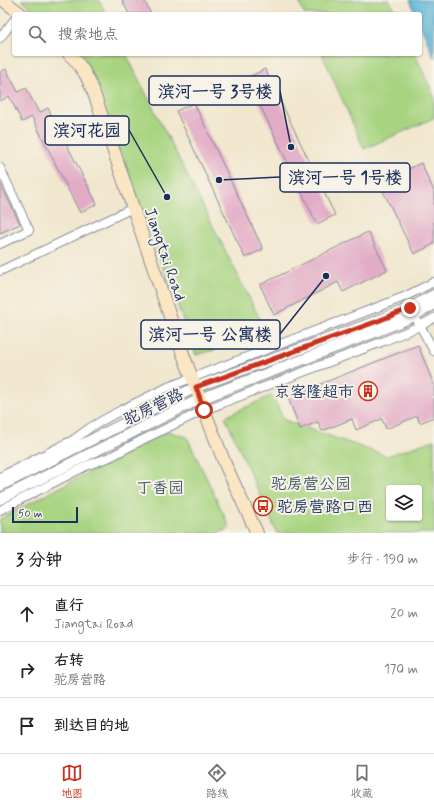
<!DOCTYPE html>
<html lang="zh">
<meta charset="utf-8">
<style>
body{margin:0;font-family:Mynerve,"LXGW WenKai TC",sans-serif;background:#f6f6f6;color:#222}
.controls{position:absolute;right:12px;bottom:12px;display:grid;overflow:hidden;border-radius:4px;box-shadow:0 1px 3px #0004}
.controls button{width:36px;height:36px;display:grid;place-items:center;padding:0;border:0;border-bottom:1px solid #e0e0e0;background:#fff;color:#222;font:20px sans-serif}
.scale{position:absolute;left:12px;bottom:10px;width:66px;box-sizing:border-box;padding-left:4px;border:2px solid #1b2f5e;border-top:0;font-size:11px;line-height:14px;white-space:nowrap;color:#1b2f5e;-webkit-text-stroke:3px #f7f3e8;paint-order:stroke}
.stop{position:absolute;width:12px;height:12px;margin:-9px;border:3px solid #c8321e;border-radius:50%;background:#fff}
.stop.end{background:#c8321e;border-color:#fff;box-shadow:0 1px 4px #0008}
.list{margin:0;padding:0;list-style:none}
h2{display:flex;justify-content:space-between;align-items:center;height:52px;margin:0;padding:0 16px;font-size:17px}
h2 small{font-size:13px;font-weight:400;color:#767676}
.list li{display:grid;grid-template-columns:26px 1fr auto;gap:12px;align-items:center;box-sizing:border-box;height:56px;padding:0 16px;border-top:1px solid #e0e0e0}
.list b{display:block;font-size:15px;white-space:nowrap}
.list p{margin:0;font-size:13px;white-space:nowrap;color:#767676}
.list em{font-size:13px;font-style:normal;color:#767676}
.icon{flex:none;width:22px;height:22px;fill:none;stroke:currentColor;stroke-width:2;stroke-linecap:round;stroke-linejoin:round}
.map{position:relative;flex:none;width:434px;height:533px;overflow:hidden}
.search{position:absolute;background:#fff;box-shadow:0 1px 3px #0004;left:12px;right:12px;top:12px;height:44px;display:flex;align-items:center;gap:10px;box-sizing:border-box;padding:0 14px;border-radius:4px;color:#767676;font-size:15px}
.sheet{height:220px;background:#fff}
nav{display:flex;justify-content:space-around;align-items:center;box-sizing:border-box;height:56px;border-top:1px solid #e0e0e0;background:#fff;font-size:11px;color:#767676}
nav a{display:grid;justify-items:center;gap:2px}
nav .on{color:#c8321e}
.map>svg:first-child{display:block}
.green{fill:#a8d481;stroke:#628270;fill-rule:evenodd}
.water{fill:#56b2d4;stroke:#387099}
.building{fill:#e2acc6}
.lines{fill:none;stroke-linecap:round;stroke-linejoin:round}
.minor-casing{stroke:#868b96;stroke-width:10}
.tertiary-casing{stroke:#868b96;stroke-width:12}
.secondary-casing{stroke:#868b96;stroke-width:14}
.minor{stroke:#fff;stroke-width:8}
.tertiary{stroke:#fff;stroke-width:10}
.secondary{stroke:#fbe6c4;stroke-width:12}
.route{stroke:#c8321e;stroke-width:5}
.labels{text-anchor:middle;stroke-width:4;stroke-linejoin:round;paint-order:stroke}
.street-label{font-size:16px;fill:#1b2f5e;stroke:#f7f3e8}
.poi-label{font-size:16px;fill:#1b2f5e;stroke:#f7f3e8;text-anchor:end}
.park-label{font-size:16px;fill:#3e5867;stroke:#f7f3e8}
.leader{fill:none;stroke:#1b2f5e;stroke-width:1.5}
.callout-dot{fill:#1b2f5e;stroke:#f7f3e8;stroke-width:1.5}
.callout{fill:#f7f3e8;stroke:#1b2f5e;stroke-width:1.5}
.callout-label{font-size:17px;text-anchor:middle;font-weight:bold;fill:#1b2f5e}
</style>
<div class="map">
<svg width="434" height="533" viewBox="0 0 434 533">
<rect width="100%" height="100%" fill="#f7f3e8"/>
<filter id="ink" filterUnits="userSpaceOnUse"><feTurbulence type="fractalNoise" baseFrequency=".025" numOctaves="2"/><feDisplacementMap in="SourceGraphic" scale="8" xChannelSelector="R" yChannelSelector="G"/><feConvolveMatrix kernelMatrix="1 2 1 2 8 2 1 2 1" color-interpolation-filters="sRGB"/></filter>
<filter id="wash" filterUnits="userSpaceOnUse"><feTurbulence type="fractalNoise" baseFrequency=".012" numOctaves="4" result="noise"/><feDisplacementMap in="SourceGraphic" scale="16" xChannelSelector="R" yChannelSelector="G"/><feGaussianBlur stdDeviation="0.9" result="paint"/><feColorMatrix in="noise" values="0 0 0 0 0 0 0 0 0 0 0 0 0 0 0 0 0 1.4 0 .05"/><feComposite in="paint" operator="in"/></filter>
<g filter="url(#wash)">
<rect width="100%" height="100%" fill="#f1e7ce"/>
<g class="green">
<path d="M22,0H99L106,14H37Z"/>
<path d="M298,0H390L396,14H304Z"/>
<path d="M80,54H126L268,335L196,355L85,59Z"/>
<path d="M322,54H415L434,96V118L364,149Z"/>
<path d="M272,395L284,420L387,456L434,440V533H277L225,417ZM389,488H419V518H389Z"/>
<path d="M167,431L187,437L230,528L219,533H0V519Z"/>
</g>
<path class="water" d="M410,0H434V58L420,24V14H416Z"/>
<g id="blocks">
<g class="building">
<path d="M122,0H144L151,14H129Z"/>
<path d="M6,69L18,92L26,88L39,113L48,108L97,204L80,213L32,117L22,122L9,96L0,101V72Z"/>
<path d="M265,69L335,215L317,224L247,78Z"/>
<path d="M194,103L263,249L245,258L176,111Z"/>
<path d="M421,163L434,191V244L414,254L379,183Z"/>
<path d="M0,183L20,224L0,233Z"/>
<path d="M368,232L387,270L343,292L338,282L274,315L260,285Z"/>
<path d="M418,345L434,385V417L420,423L417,416L386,429L382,419L356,430L352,419L322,431L318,422L300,429L288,397Z"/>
</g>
</g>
</g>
<g filter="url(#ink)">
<use href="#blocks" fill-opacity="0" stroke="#868b96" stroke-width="1"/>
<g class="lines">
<g class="minor-casing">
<g id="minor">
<path d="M0,38L14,20"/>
<path d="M0,168L29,230L0,244"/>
<path d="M0,271L133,208"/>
<path d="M418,322L434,351"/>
<path d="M0,477L73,440L91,427L123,409L168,387L404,297L434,282"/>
<path d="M0,510L88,465L110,457L142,440L204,410L384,341L420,326L434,318"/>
</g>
</g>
<g class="tertiary-casing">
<g id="tertiary">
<path d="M0,486L196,387L377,321L410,308L434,295"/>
<path d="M0,499L167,415L200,399L375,332L414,316L434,304"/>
</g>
</g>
<g class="secondary-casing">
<g id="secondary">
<path d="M3,0L21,14"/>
<path d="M69,54C85,69 90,82 97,102L180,346L200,399L225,464L257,533"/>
</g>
</g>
<use href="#minor" class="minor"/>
<use href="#tertiary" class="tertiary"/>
<use href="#secondary" class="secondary"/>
</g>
</g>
<g class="lines" filter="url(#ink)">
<path class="route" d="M204,410L196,387L378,321L410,308"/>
</g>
<defs>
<g id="building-ring" transform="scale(1)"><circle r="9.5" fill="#f7f3e8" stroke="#c8321e" stroke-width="1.5"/><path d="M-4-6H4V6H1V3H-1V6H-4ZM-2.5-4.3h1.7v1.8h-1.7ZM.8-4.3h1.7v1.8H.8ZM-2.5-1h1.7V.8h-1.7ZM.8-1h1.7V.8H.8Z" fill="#c8321e"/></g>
<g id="bus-ring" transform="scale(1)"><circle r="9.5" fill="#f7f3e8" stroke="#c8321e" stroke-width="1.5"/><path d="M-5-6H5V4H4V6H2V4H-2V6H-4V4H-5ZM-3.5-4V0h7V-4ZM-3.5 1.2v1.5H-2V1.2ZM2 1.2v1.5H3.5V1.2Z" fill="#c8321e"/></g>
</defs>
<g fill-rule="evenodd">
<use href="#building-ring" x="368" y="391"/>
<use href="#bus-ring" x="263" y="506"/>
</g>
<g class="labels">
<g class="street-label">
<text transform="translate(166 254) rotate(71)" y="6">Jiangtai Road</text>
<text transform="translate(153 406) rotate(-26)" y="6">驼房营路</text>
</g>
<g class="poi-label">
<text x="354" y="397">京客隆超市</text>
<text x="277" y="512" text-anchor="start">驼房营路口西</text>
</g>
<g class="park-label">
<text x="311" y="489">驼房营公园</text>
<text x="160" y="493">丁香园</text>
</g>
</g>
<path class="leader" d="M291 147L280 91M167 197L129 130M219 180L280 177M326 276L280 334"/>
<g class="callout-dot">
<circle cx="291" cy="147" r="4"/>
<circle cx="167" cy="197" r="4"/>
<circle cx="219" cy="180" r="4"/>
<circle cx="326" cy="276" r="4"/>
</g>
<g class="callout">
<rect x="149" y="76" width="131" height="29" rx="4"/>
<rect x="45" y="116" width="84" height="29" rx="4"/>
<rect x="280" y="163" width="130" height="29" rx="4"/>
<rect x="141" y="320" width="139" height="29" rx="4"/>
</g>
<g class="callout-label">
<text x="215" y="97">滨河一号 3号楼</text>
<text x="87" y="136">滨河花园</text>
<text x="345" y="183">滨河一号 1号楼</text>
<text x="210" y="340">滨河一号 公寓楼</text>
</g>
</svg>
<div class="controls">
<button><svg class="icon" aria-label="layers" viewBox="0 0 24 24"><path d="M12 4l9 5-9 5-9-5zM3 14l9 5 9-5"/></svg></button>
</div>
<div class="scale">50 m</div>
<div class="stop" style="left:204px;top:410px"></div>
<div class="stop end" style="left:410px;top:308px"></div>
<div class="search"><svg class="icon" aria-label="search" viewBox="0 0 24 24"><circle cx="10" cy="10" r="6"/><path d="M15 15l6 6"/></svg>搜索地点</div>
</div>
<section class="sheet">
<h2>3 分钟<small>步行 · 190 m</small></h2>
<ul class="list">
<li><svg class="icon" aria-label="ahead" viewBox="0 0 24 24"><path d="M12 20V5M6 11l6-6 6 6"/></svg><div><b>直行</b><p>Jiangtai Road</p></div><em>20 m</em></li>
<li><svg class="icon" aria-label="right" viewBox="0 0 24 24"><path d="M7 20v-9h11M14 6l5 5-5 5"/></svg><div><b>右转</b><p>驼房营路</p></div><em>170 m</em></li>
<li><svg class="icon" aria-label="arrive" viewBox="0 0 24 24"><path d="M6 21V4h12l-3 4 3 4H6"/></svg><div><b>到达目的地</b></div></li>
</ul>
</section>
<nav>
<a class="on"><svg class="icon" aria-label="map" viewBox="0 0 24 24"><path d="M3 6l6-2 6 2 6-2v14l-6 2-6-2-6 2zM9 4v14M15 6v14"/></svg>地图</a>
<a><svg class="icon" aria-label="directions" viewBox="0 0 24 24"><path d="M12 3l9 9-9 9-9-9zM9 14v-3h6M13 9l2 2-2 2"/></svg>路线</a>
<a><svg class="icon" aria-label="saved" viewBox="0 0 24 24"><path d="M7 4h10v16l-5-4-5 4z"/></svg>收藏</a>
</nav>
